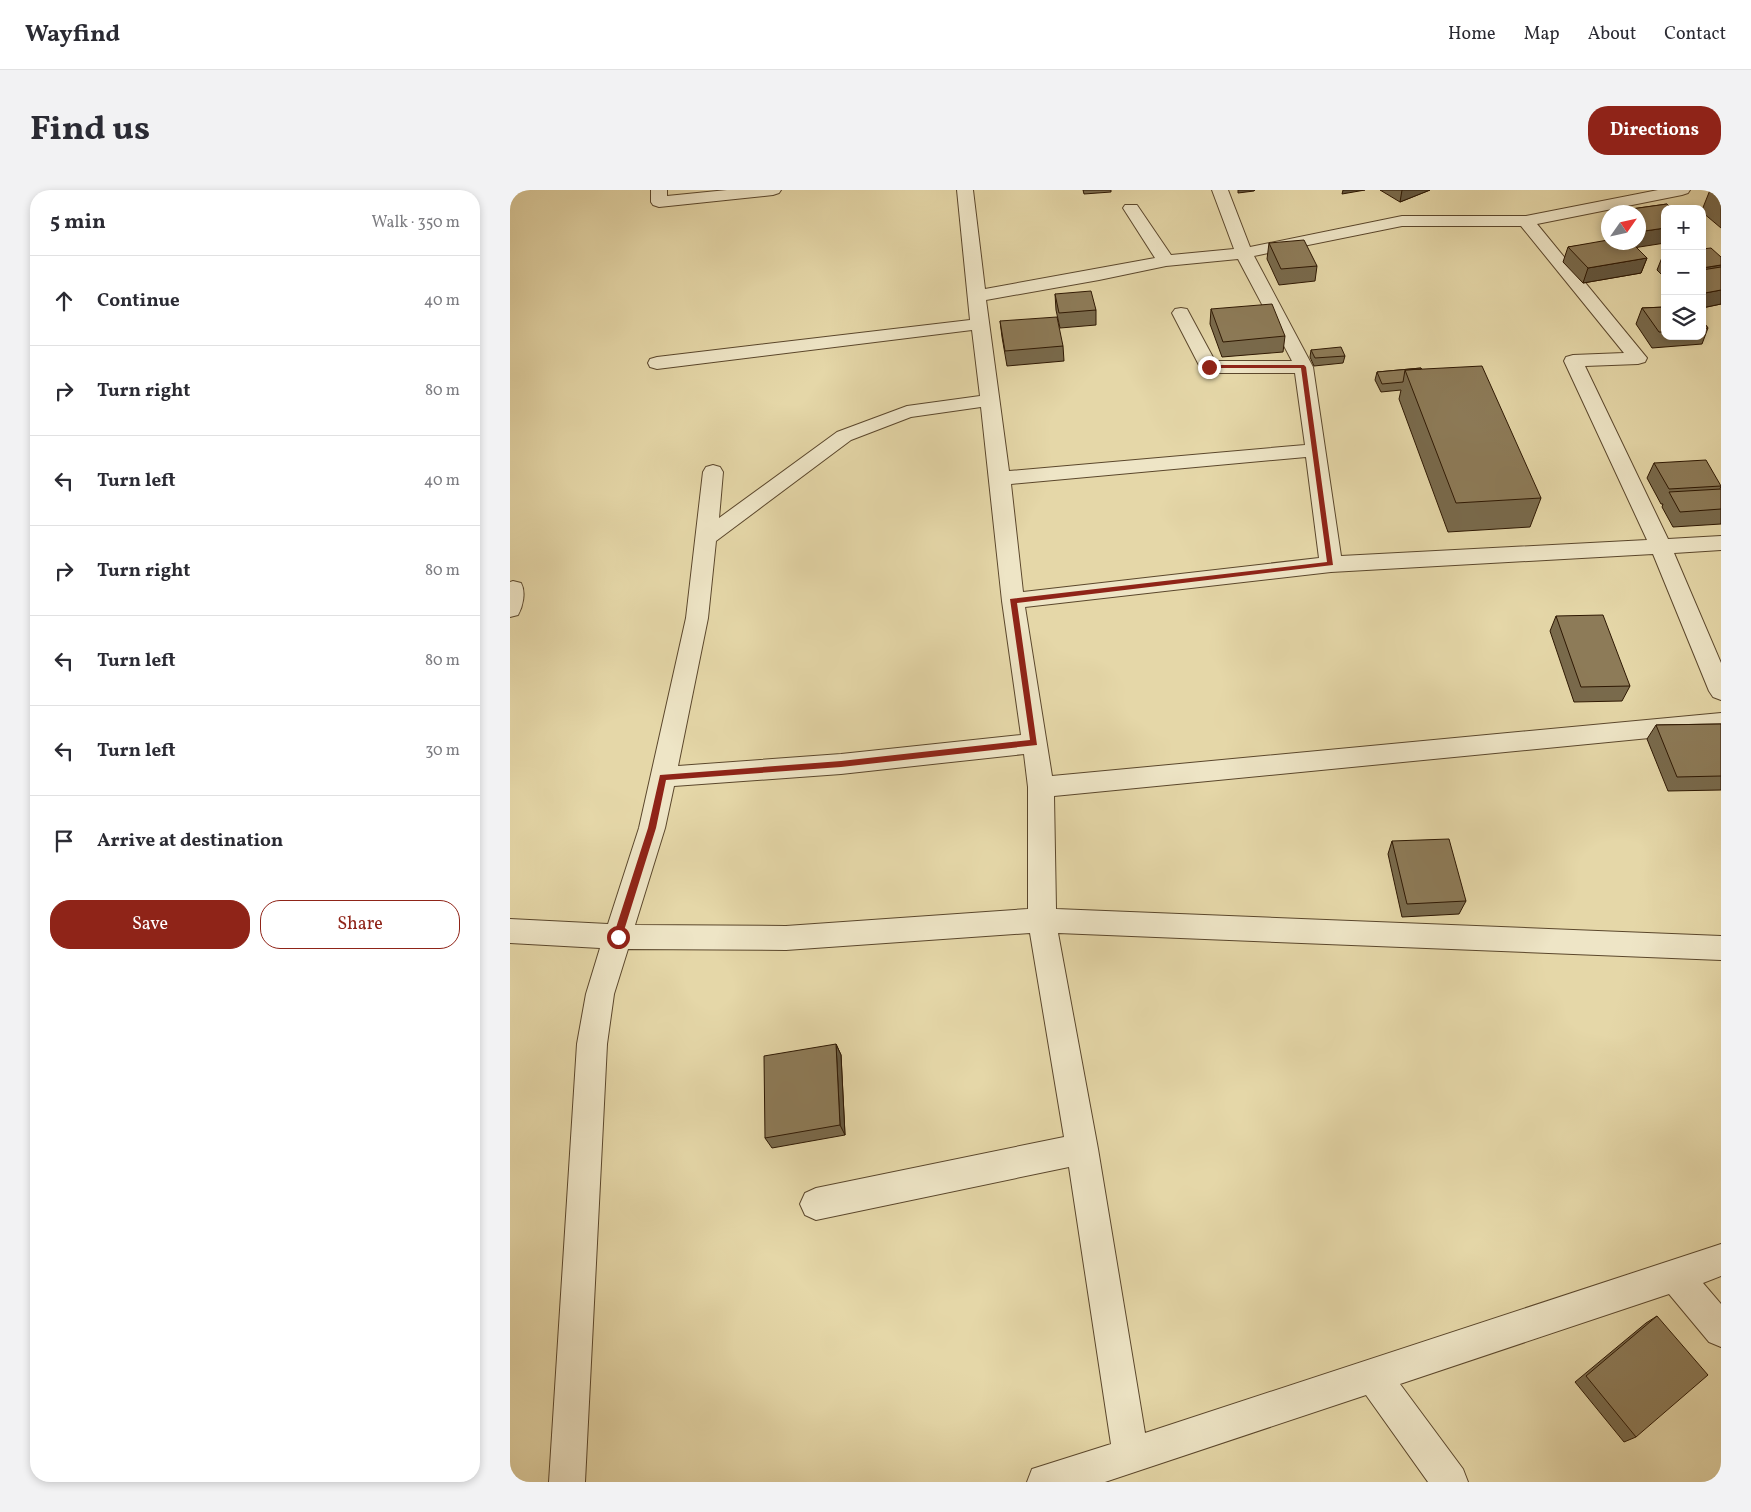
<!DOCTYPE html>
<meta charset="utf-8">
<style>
body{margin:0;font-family:Vollkorn,serif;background:#f2f2f3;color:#2b2b33}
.controls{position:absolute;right:15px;top:15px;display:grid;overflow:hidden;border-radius:10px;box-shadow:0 2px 8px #0003}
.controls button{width:45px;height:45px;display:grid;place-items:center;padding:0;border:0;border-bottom:1px solid #e1e1e2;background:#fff;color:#2b2b33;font:25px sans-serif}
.compass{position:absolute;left:1091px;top:15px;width:45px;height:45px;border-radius:50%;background:#fff;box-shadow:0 2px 8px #0003;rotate:56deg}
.stop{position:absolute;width:15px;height:15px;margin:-11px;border:4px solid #8f2418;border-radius:50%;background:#fff}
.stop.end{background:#8f2418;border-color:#fff;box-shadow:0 1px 5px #0008}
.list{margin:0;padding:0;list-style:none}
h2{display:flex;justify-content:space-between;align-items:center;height:65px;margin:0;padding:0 20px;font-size:21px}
h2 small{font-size:16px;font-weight:400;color:#7c7c81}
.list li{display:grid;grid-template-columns:32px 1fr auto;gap:15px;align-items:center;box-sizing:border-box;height:90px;padding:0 20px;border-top:1px solid #e1e1e2}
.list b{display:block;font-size:19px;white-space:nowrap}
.list em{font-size:16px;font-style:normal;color:#7c7c81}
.actions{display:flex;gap:10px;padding:15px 20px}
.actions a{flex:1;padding:11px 0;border:1px solid #8f2418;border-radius:20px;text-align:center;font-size:18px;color:#8f2418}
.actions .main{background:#8f2418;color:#fff}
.icon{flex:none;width:28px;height:28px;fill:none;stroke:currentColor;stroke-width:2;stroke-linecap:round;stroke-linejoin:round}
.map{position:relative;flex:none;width:1211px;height:1292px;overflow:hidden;border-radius:20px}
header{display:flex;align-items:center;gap:30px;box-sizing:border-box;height:70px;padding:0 25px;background:#fff;border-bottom:1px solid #e1e1e2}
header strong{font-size:24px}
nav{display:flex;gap:28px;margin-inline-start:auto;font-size:18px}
.intro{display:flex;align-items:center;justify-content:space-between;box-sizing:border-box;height:120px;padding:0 30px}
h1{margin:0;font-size:35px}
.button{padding:12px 22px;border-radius:20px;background:#8f2418;color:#fff;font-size:18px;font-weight:700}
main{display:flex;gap:30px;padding:0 30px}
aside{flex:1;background:#fff;border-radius:20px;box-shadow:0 2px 8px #0003}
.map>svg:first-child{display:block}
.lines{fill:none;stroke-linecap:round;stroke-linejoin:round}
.street-casing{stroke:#5b472c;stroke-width:2}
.street{fill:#eee5c6;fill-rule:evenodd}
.wall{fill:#796a4c;stroke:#2d1702}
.shaded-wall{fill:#63563e;stroke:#2d1702}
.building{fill:#8d7b58;stroke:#2d1702}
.route{fill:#8f2418}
</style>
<header>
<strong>Wayfind</strong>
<nav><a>Home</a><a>Map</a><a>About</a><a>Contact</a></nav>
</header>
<div class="intro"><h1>Find us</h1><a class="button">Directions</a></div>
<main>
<aside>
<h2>5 min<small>Walk · 350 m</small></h2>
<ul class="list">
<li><svg class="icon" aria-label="ahead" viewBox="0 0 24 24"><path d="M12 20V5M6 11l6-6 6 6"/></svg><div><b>Continue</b></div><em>40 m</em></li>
<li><svg class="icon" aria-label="right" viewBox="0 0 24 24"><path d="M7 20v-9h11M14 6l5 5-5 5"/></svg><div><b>Turn right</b></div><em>80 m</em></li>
<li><svg class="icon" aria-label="left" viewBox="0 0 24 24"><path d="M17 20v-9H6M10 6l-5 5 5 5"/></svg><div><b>Turn left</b></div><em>40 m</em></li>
<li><svg class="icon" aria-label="right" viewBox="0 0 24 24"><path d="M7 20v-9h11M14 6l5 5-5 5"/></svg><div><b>Turn right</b></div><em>80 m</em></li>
<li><svg class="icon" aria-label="left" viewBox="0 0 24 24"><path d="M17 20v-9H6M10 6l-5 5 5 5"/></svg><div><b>Turn left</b></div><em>80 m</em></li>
<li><svg class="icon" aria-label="left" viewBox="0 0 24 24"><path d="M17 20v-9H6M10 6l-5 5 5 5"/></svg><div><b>Turn left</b></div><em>30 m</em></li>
<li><svg class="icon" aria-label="arrive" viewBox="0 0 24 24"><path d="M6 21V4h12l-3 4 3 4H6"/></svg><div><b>Arrive at destination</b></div></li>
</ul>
<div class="actions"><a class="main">Save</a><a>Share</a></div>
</aside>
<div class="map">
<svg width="1211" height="1292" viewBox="0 0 1211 1292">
<rect width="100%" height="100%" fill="#e5d7a8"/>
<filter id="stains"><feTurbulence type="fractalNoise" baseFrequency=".004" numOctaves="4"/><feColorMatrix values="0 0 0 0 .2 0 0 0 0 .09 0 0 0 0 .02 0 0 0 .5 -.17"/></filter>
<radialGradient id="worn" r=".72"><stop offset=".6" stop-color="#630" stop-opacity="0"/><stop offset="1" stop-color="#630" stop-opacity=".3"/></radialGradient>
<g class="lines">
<g class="street-casing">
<g id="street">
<path d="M141,0H157V6L217,0H271L269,3L263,5L149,17L143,15L141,12Z"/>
<path d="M447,0H463L475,99L645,68L613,18L615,15H627L661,65L724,59L702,0H718L740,57L892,26H1016L1148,0H1180L1178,3L1172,5L1027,34L1137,168L1135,172L1128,174L1075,176L1158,349L1211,346V360L1164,363L1211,473V510L1203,507L1199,501L1143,364L821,382L515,417L542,586L1211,523V541L544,606L546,719L1211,746V770L548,743L588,959L635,1243L1211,1054V1086L1193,1093L1211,1114V1157L1199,1152L1159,1104L890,1194L953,1279L958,1292H918L856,1205L595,1292H517L522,1279L601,1254L559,977L306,1030L295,1025L290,1014L295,1003L306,998L554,947L520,743L276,760L118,759L104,804L97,854L75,1292H39L67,854L76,804L90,758L0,753V729L98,734L129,638L176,428L193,282L196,277L203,275L210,277L213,282L209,328L327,242L397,216L470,206L462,140L147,179L140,177L138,173L140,169L147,167L460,130ZM892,36H1011L1114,163L1063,165L1056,167L1054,171L1137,350L831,366L803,177L744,66ZM728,69L782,171H705L677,119L671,118L665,119L662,123L692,181L699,183H785L795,255L499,281L476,110L589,90L656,76ZM471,217L492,411L511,545L331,564L168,576L198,428L206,351L341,250L401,227ZM796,267L809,368L513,402L501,294ZM514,564L518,597V719L276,736L125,735L155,638L164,596L331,584Z"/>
<path d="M3,391L11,393C16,402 13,416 8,425L0,427V392Z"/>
</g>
</g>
<use href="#street" class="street"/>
</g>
<g class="wall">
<path d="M573,0H601V2L574,4Z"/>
<path d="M870,0H920L890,12Z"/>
<path d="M1200,0H1211V38L1192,22V20Z"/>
<path d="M1157,14L1126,57L1137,68L1131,83L1073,93L1053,72L1058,57L1098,52H1128V22H1106L1107,21Z"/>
<path d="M759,53L807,76L805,91L769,95L757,69Z"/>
<path d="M1192,59L1211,67V114L1192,118Z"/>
<path d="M1153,65H1155V88L1147,80Z"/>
<path d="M545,104L586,120V135L550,138L546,120Z"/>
<path d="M1155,117V146H1192V130L1198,138L1192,154L1142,158L1126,134L1132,118Z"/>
<path d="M701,119L775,146L773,162L712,167L700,134Z"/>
<path d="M490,131L553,156L554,171L497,176L492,147Z"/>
<path d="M801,160L835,166L833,173L804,176L800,167Z"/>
<path d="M911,178L1031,308L1020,337L938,342L889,209L891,200L871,202L865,190L867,182Z"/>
<path d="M1144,273L1211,296L1210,299L1211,300V334L1163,337L1152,317L1153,314H1151L1137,288Z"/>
<path d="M1046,426L1120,496L1112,511L1064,512L1040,441Z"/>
<path d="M1211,534V600L1158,601L1137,549L1146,535Z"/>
<path d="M882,651L956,711L949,724L892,727L878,664Z"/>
<path d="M326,854L331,865L335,945L262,958L255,948Z"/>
<path d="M1147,1126L1126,1247L1114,1252L1065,1192L1136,1133Z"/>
</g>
<g class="shaded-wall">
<path d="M728,0H745L744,1L728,3Z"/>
<path d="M833,0H855L832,4Z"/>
<path d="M892,0H920L890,12Z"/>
<path d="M1155,38V53L1123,58L1124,52H1128V42Z"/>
<path d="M1137,68L1131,83L1073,93L1078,78Z"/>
<path d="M1211,75V90L1192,93V78Z"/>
<path d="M1211,100V114L1192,118V108L1195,103Z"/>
<path d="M326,854L331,865L335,945L330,935Z"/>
</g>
<g class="building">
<path d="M1157,14L1162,19H1155V38L1128,42V22H1108L1107,21Z"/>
<path d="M794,50L807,76L771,79L759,53Z"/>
<path d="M1098,50V52H1121L1137,68L1078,78L1058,57Z"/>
<path d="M1201,58L1211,67V75L1192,78V59Z"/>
<path d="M1211,77V100L1195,103L1192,101V80Z"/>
<path d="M581,101L586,120L549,123L545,104Z"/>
<path d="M762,114L775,146L713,152L701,119Z"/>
<path d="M1155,117V142H1149L1132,118Z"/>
<path d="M547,127L553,156L495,161L490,131Z"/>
<path d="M1192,130L1198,138L1192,139Z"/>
<path d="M831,157L835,166L805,168L801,160Z"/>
<path d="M972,176L1031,308L946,313L895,180Z"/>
<path d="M911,178V179L895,180L893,192L872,194L867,182Z"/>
<path d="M1196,270L1211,296L1159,299L1144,273Z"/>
<path d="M1211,299V319L1170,322L1159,302Z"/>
<path d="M1093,425L1120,496L1071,497L1046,426Z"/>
<path d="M1211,534V586L1167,587L1146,535Z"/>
<path d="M939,649L956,711L897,714L882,651Z"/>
<path d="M326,854L330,935L255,948L254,866Z"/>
<path d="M1147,1126L1198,1185L1126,1247L1076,1186Z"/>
</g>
<path class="route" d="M697,175H794L796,177L823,375L507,413L527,555L331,577L156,590L146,638L112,747L111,750H105L103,747L138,638L150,585L331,571L520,550L500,409L817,372L791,178H699Z"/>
<rect width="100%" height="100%" filter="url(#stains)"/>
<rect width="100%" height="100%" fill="url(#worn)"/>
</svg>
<div class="controls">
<button>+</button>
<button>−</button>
<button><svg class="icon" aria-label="layers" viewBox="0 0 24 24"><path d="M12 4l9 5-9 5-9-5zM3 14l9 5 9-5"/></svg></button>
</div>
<svg class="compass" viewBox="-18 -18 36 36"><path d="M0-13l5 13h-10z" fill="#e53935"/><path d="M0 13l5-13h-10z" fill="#7c7c81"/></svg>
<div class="stop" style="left:108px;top:747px"></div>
<div class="stop end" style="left:699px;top:177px"></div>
</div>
</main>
